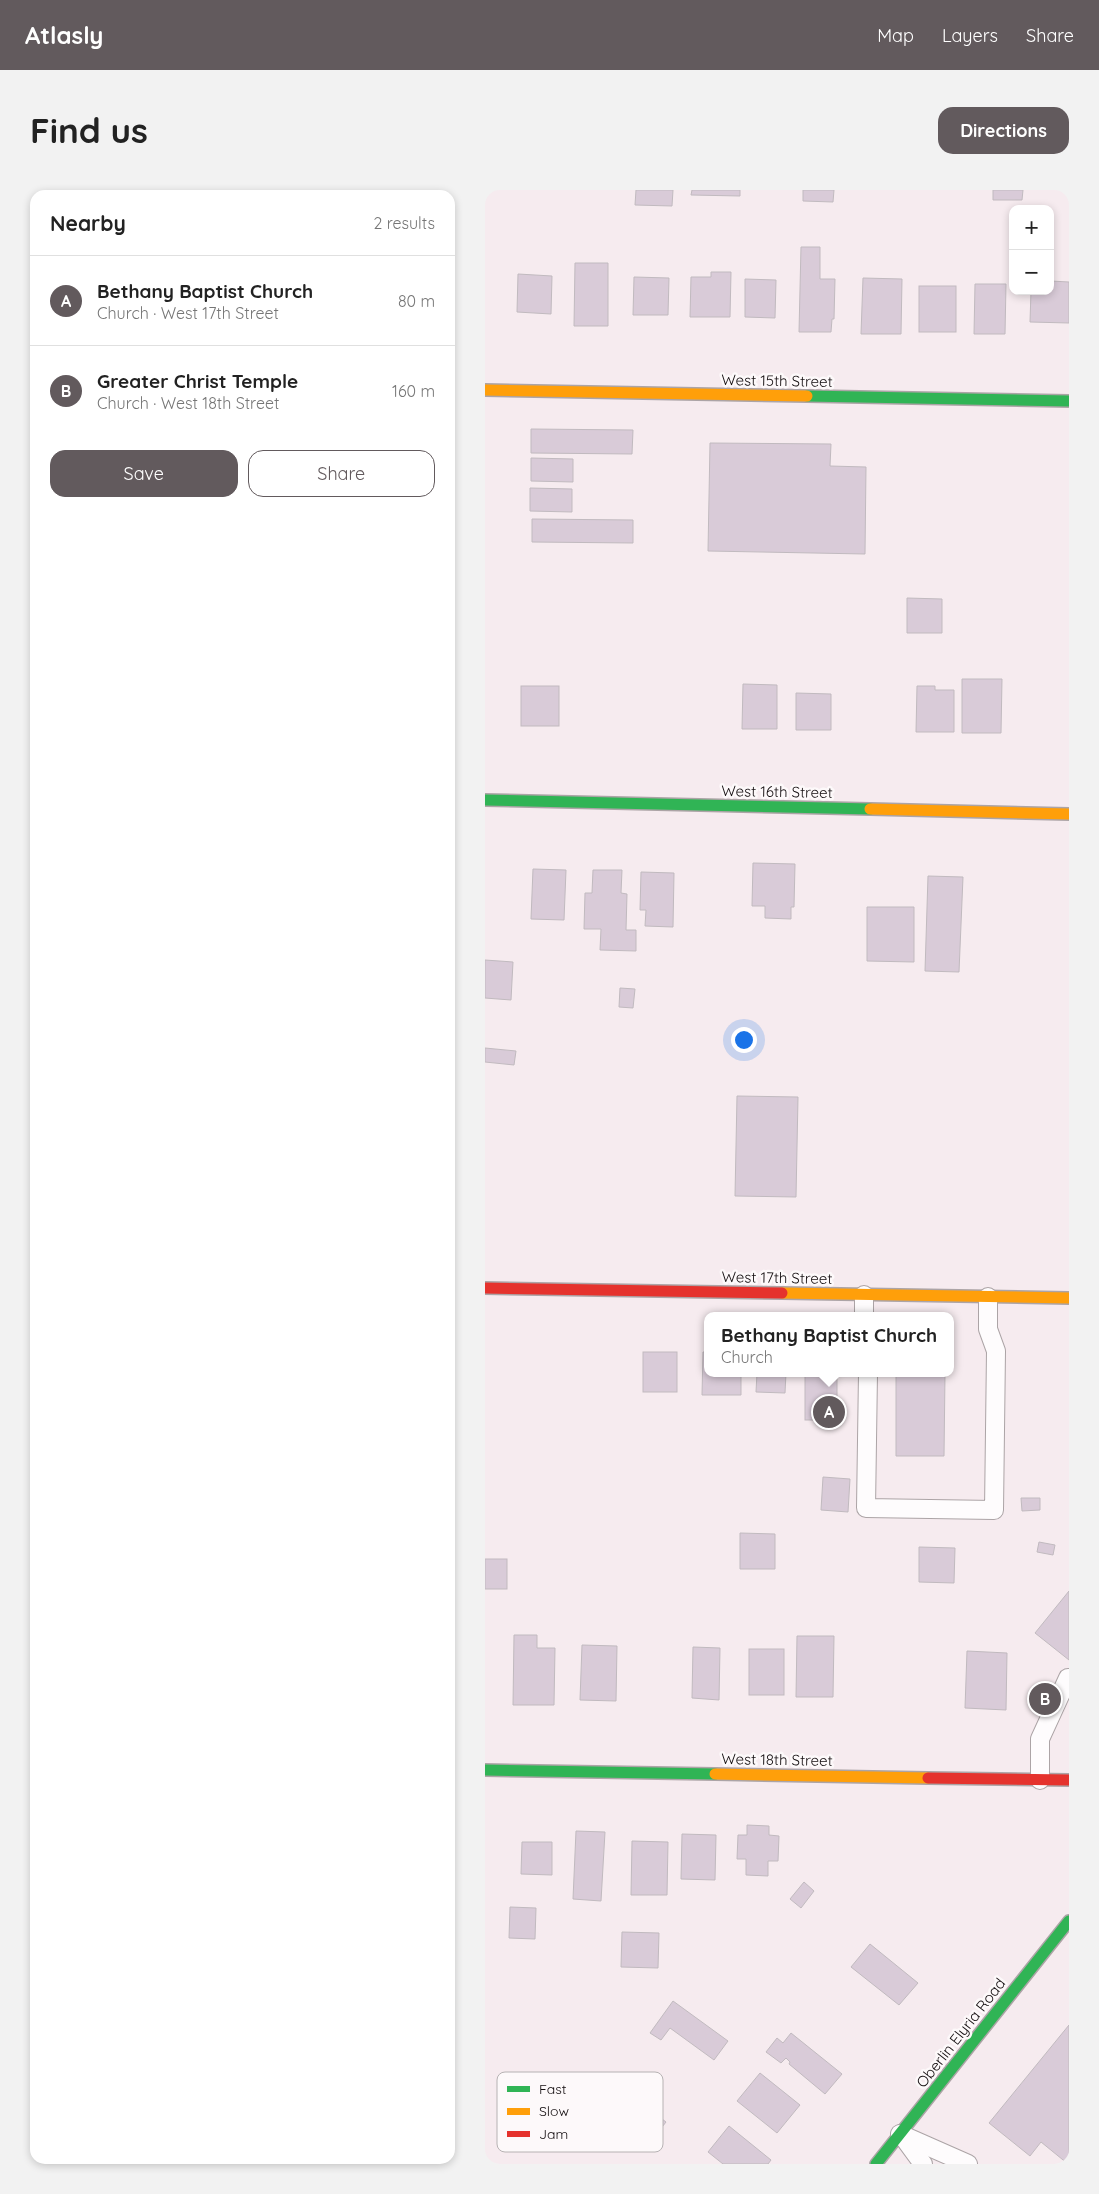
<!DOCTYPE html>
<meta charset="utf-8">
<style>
body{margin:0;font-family:Quicksand,sans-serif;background:#f2f2f2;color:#222}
.controls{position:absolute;right:15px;top:15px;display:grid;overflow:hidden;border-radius:10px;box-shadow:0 2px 8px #0003}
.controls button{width:45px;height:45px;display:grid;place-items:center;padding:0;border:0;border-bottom:1px solid #e0e0e0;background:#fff;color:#222;font:25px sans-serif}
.you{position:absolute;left:258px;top:849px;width:18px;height:18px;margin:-12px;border:4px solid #fff;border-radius:50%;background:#1a73e8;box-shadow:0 0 0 8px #1a73e833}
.badge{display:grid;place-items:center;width:32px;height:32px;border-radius:50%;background:#625a5d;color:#fff;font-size:16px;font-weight:700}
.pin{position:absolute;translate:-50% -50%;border:2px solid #fff;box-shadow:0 1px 5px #0006}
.popup{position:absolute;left:219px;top:1122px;width:250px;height:65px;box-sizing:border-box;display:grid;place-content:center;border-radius:10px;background:#fff;filter:drop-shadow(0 1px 4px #0005);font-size:16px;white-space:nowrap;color:#767676}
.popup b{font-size:19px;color:#222}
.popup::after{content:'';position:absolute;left:50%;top:100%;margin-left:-10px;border:10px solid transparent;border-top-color:#fff}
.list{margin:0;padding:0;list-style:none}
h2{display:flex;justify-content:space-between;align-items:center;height:65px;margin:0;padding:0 20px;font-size:21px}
h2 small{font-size:16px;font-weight:400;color:#767676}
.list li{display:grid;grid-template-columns:32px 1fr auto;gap:15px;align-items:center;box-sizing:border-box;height:90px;padding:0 20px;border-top:1px solid #e0e0e0}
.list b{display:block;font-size:19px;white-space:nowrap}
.list p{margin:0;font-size:16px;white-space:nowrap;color:#767676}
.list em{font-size:16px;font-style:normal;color:#767676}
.actions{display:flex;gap:10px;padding:15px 20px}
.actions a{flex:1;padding:11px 0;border:1px solid #625a5d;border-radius:15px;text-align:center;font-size:18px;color:#625a5d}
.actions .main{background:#625a5d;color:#fff}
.map{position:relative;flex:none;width:584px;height:1974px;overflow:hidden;border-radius:15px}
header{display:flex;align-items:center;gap:30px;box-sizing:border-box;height:70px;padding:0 25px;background:#625a5d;color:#fff}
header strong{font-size:24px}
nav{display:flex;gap:28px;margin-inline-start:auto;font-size:18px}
.intro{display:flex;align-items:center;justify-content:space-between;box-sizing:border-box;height:120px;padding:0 30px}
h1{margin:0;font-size:35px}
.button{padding:12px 22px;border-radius:15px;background:#625a5d;color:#fff;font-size:18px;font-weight:700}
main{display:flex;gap:30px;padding:0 30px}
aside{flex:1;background:#fff;border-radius:15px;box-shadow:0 2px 8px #0003}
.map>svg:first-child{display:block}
.building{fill:#d9cbd8;stroke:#c1babf}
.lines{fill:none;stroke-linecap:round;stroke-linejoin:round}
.lane-casing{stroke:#aca4a6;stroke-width:20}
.fast-casing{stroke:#aca4a6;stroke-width:14}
.slow-casing{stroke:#aca4a6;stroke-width:14}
.jam-casing{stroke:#aca4a6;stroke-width:14}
.lane{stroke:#fefcfd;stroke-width:18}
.fast{stroke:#30b455;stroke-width:11}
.slow{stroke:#ff9f0a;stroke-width:11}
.jam{stroke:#e5322d;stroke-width:11}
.labels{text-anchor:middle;stroke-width:5;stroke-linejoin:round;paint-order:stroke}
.street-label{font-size:15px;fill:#120c0e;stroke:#fdf9fa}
.key{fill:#fdf9fa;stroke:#b6b2b3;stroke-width:1}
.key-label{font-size:14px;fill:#120c0e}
</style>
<header>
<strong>Atlasly</strong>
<nav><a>Map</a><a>Layers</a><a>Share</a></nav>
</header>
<div class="intro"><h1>Find us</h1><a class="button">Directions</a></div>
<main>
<aside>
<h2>Nearby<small>2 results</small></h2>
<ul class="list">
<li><span class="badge">A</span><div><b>Bethany Baptist Church</b><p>Church · West 17th Street</p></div><em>80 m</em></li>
<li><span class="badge">B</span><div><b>Greater Christ Temple</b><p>Church · West 18th Street</p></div><em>160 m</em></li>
</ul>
<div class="actions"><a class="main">Save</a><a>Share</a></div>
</aside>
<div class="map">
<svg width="584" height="1974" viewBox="0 0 584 1974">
<rect width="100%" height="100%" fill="#f6ebef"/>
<g class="building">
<path d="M151,0H188L187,16L150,15Z"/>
<path d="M207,0H255V6L206,5Z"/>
<path d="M318,0H349L348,12L318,11Z"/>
<path d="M508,0H538L537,10H508Z"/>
<path d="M316,57H335V89H350L349,129H347L346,142H314Z"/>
<path d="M90,73H123V136H89Z"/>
<path d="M226,82H246L245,127H205L206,87H226Z"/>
<path d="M33,84L67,86L66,124L32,122Z"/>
<path d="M149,87L184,88L183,125H148Z"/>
<path d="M378,88L417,89L416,144H376Z"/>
<path d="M260,89L291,90L290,128L260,127Z"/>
<path d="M566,91L584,92V133L545,132L546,101H565Z"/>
<path d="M490,94H521L520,144H489Z"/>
<rect x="434" y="96" width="37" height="46"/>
<path d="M46,239L148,240L147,264L46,263Z"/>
<path d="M225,253L346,254L345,276L381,277L380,364L223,361Z"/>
<path d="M46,268L88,269V292L46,291Z"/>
<path d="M45,298L87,299V322L45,321Z"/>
<path d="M47,329L148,330V353L47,352Z"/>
<path d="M422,408L457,409V443H422Z"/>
<path d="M477,489H517L516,543H477Z"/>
<path d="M258,494L292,495V539H257Z"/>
<rect x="36" y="496" width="38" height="40"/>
<path d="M432,496H450V500H469V542H431Z"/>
<path d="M311,503L346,504V540H311Z"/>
<path d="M268,673L310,674L309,717H306V729L280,728V716H267Z"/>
<path d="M48,679L81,680L79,730L46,729Z"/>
<path d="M108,680H137L136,703L142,704L141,740H151V761L115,760L116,739H99L100,703H107Z"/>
<path d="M156,682L189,683L188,737L160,736L161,720H155Z"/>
<path d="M443,686L478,687L474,782L440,781Z"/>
<path d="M382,717H429V772L382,771Z"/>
<path d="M0,770L28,772L26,810L0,808Z"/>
<path d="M135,798L150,799L148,818L134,817Z"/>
<path d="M0,858L31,861L29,875L0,872Z"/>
<path d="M252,906L313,907L311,1007L250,1006Z"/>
<rect x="158" y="1162" width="34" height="40"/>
<path d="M218,1162H223V1183H256V1205H217Z"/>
<path d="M272,1183H301L300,1203L271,1202Z"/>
<rect x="320" y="1183" width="32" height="47"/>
<path d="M411,1183H463L460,1184L459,1266H411Z"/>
<path d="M338,1287L365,1289L363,1322L336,1320Z"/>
<path d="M536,1308H555V1320L537,1321Z"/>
<path d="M255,1343L290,1344V1379H255Z"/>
<path d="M554,1352L570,1355L568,1365L552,1362Z"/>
<path d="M434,1357L470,1358L469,1393L434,1392Z"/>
<rect x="0" y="1369" width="22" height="30"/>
<path d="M584,1401V1470L550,1443Z"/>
<path d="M29,1445H52V1458H70L69,1515H28Z"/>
<path d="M312,1446H349L348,1507H311Z"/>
<path d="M97,1455L132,1456L131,1511L95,1510Z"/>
<path d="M208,1457L235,1458L234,1510L207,1508Z"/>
<rect x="264" y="1459" width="35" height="46"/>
<path d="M482,1461L522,1463L521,1520L480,1518Z"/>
<path d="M262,1635L284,1636V1645L294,1646L293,1671H283V1686L261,1685V1669H252L253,1645H262Z"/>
<path d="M91,1641L120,1642L116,1711L88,1709Z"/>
<path d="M197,1644L231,1645L230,1690L196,1689Z"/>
<path d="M147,1651L183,1652L182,1705H146Z"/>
<path d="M37,1652H67V1685L36,1684Z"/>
<path d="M319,1692L329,1701L316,1718L305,1709Z"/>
<path d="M25,1717L51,1718L50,1749L24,1748Z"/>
<path d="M137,1742L174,1743L173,1778L136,1777Z"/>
<path d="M385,1754L433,1793L414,1815L366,1777Z"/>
<path d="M188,1811L243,1851L229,1870L185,1838L176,1850L165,1843Z"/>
<path d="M584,1835V1974H583L556,1952L545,1966L504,1933Z"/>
<path d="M306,1843L357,1884L340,1904L304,1874L305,1872L301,1868L296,1873L281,1862L292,1848L298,1853Z"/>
<path d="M275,1883L315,1915L292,1943L252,1911Z"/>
<path d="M151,1909L181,1932L159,1960L130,1937Z"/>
<path d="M244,1936L286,1970L283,1974H238L223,1962Z"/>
</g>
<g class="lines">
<g class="lane-casing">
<g id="lane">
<path d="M379,1126V1105"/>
<path d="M383,1183L381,1318L509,1320L511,1161L503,1139V1107"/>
<path d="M555,1590V1549L583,1488"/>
<path d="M415,1944L483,1974"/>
<path d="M416,1944L438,1974"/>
</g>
</g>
<g class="fast-casing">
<g id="fast">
<path d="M322,206L584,211"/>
<path d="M0,610L385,619"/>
<path d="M0,1580L230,1584"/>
<path d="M391,1974L584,1731"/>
</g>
</g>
<g class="slow-casing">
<g id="slow">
<path d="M0,200L322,206"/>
<path d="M385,619L584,624"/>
<path d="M297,1103L584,1108"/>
<path d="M230,1584L443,1588"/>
</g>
</g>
<g class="jam-casing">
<g id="jam">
<path d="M0,1098L297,1103"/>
<path d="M443,1588L584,1590"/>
</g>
</g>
<use href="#lane" class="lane"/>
<use href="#fast" class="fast"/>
<use href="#slow" class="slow"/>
<use href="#jam" class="jam"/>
</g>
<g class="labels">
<g class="street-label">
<text transform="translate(292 191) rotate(1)" y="5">West 15th Street</text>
<text transform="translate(292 602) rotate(1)" y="5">West 16th Street</text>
<text transform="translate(292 1088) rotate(1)" y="5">West 17th Street</text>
<text transform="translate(292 1570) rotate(1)" y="5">West 18th Street</text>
<text transform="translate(476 1843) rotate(-52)" y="5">Oberlin Elyria Road</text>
</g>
</g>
<rect x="12" y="1882" width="166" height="80" rx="8" class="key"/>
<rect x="22" y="1896" width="23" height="6" fill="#30b455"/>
<rect x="22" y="1918" width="23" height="7" fill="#ff9f0a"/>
<rect x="22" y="1941" width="23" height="6" fill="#e5322d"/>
<g class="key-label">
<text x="54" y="1904">Fast</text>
<text x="54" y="1926">Slow</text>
<text x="54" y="1949">Jam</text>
</g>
</svg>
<div class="controls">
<button>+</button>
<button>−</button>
</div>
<div class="you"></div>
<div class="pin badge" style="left:344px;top:1222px">A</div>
<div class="popup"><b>Bethany Baptist Church</b>Church</div>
<div class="pin badge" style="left:560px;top:1509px">B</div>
</div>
</main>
